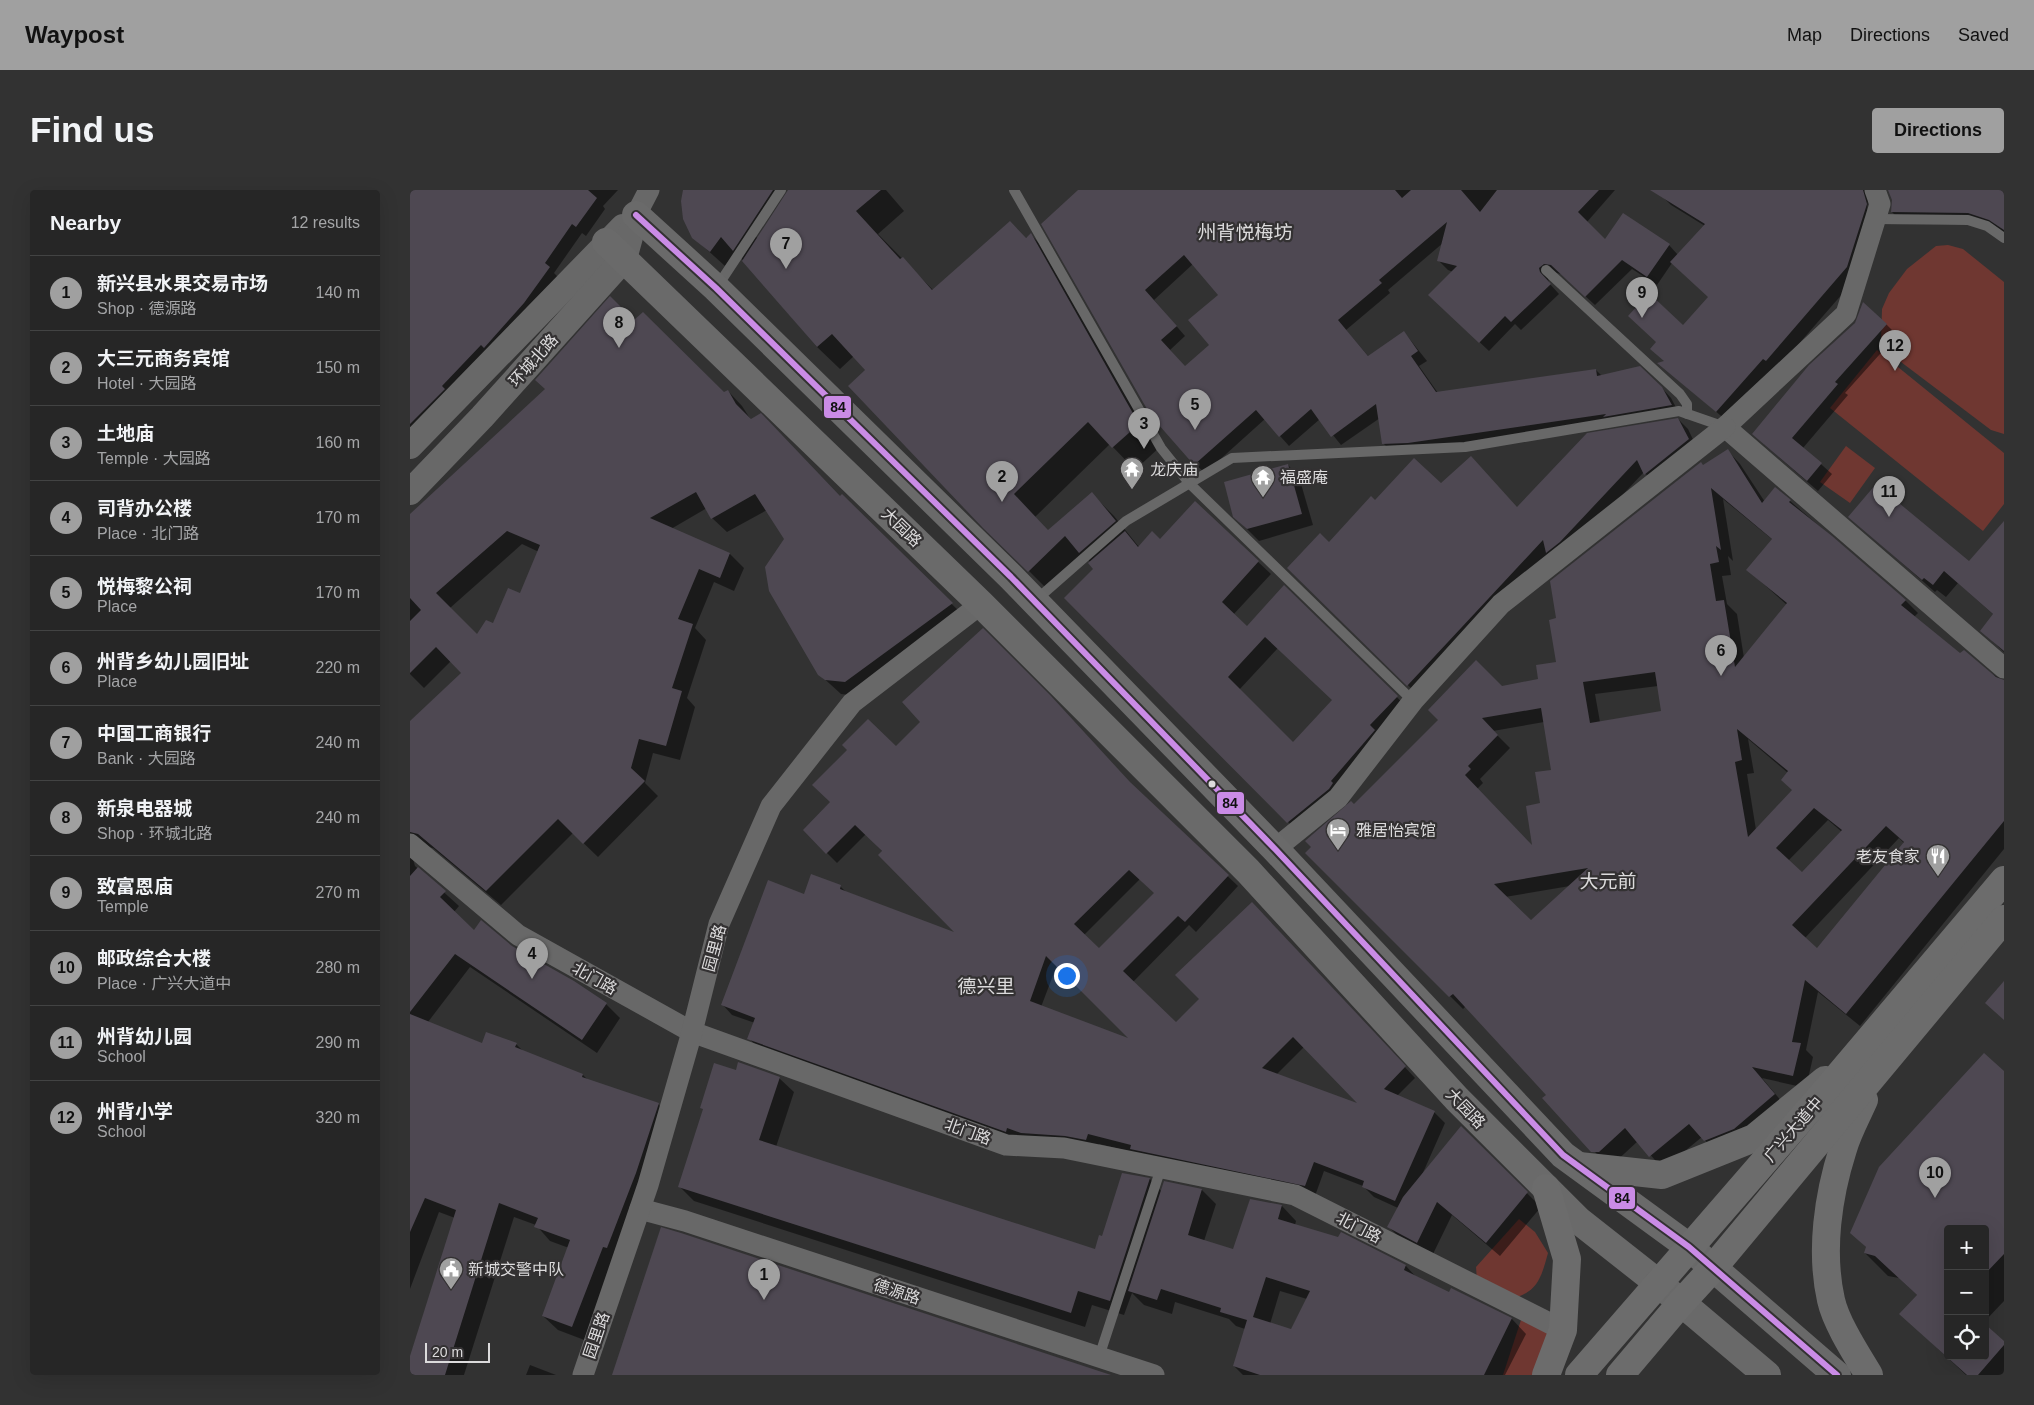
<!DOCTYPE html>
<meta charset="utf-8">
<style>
body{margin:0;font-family:Helvetica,"Noto Sans SC",sans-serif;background:#323232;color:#f1f3f6}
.controls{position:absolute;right:15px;bottom:15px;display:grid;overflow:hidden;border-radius:5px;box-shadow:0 5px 20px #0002}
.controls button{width:45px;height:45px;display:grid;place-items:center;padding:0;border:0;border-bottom:1px solid #424343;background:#262626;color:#f1f3f6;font:25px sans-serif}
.scale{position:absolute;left:15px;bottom:12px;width:65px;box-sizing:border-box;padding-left:5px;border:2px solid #dcdbdc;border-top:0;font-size:14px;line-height:18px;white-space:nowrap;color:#dcdbdc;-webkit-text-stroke:4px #333132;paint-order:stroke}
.you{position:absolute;left:656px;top:785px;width:18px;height:18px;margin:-12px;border:4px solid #fff;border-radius:50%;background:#1a73e8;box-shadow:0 0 0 8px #1a73e833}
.badge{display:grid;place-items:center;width:32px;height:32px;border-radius:50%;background:#a0a0a0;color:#111;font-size:16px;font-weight:700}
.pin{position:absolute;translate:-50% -41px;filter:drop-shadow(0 1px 2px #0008)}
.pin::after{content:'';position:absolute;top:26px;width:18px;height:15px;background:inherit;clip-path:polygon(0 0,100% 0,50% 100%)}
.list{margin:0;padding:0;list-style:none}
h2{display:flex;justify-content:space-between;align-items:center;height:65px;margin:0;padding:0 20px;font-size:21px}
h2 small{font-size:16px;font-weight:400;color:#a4a5a7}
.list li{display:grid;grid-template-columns:32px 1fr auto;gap:15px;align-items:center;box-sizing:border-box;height:75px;padding:0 20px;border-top:1px solid #424343}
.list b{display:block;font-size:19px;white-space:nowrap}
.list p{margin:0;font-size:16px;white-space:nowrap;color:#a4a5a7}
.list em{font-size:16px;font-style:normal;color:#a4a5a7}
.icon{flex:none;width:28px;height:28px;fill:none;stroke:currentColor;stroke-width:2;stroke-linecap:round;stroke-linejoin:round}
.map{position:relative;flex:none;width:1594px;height:1185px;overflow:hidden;border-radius:5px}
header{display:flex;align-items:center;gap:30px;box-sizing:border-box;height:70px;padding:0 25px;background:#a0a0a0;color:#111}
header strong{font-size:24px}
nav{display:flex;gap:28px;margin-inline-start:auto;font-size:18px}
.intro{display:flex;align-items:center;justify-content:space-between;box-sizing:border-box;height:120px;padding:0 30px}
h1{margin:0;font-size:35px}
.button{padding:12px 22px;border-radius:5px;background:#a0a0a0;color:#111;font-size:18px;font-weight:700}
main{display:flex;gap:30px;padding:0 30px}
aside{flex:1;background:#262626;border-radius:5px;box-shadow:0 5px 20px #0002}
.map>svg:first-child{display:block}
.green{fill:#6f3731}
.shadow{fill:#0007;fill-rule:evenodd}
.building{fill:#4e4852;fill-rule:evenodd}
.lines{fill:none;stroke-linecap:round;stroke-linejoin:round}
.service{stroke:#686868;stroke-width:10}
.minor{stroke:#686868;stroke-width:21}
.tertiary{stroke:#686868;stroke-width:26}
.secondary{stroke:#6a6a6a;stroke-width:28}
.primary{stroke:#696969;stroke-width:28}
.trunk{stroke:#6c6c6c;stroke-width:28}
.bus-1-casing{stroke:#333132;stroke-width:10}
.bus-1{stroke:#ca8be6;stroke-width:6}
.bus-dot{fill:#dcdbdc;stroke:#333132;stroke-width:2}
.labels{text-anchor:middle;stroke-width:4.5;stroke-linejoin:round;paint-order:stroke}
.street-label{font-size:16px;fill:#dcdbdc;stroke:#333132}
.poi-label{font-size:16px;fill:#dcdbdc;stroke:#333132;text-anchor:start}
.quarter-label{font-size:19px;fill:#dcdbdc;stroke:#333132}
.line-badge{stroke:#333132;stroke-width:2}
.pale-badge-label{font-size:14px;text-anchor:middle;font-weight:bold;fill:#111}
</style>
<header>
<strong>Waypost</strong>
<nav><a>Map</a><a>Directions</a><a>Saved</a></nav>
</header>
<div class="intro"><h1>Find us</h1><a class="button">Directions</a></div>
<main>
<aside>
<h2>Nearby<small>12 results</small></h2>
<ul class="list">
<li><span class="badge">1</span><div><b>新兴县水果交易市场</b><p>Shop · 德源路</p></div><em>140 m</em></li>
<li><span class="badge">2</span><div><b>大三元商务宾馆</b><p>Hotel · 大园路</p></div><em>150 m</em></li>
<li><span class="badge">3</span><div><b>土地庙</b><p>Temple · 大园路</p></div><em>160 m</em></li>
<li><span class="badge">4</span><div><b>司背办公楼</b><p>Place · 北门路</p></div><em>170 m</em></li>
<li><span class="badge">5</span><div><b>悦梅黎公祠</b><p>Place</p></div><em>170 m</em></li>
<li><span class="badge">6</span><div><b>州背乡幼儿园旧址</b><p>Place</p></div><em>220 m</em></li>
<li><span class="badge">7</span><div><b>中国工商银行</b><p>Bank · 大园路</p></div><em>240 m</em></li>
<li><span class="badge">8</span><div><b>新泉电器城</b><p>Shop · 环城北路</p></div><em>240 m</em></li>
<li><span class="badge">9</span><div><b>致富恩庙</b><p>Temple</p></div><em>270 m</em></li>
<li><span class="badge">10</span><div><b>邮政综合大楼</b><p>Place · 广兴大道中</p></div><em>280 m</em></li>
<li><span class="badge">11</span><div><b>州背幼儿园</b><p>School</p></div><em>290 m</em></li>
<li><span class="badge">12</span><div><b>州背小学</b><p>School</p></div><em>320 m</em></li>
</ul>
</aside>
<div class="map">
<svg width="1594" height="1185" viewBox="0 0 1594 1185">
<rect width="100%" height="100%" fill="#323232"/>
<g class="green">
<path d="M1538,55L1553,59L1594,92V244L1581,240L1487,169L1471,151L1472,119L1479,103L1497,79L1526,56Z"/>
<path d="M1467,160L1594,263V314L1573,341L1420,218Z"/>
<path d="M1436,256L1465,278L1440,313L1410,292Z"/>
<path d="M1109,1029L1125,1042L1138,1063C1131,1088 1128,1102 1101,1109L1067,1090L1066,1077Z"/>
<path d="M1111,1130L1144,1144L1130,1185H1093Z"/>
</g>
<g class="shadow">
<path d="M0,0H208L193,16L195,19L176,46L172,43L144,83L149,88L0,243Z"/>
<path d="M274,0H376L342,42L348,49L383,0H476L494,21L468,44L524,101L621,45L643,67L751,256L725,280L700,254L625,327L638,341L682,304L704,326L729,357L750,351L785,313L861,384L823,425L837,437L874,397L999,519L890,644L656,408L685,379L681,373L677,368L641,403L619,381L444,166L430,179L407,157L326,62L315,76L283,47ZM868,458L924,510L883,554L829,500Z"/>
<path d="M670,0H1205L1177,32L1196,51L1259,55L1268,65L1295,36L1261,15L1251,5L1254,0H1459L1452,73L1447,87L1366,180L1317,231L1249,173L1255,172L1273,136L1299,107L1262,73L1247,95L1222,79L1185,115L1151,84L1143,82L1138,88L1139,93L1149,104L1111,140L1105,134L1079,161L1029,114L1043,82L1038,80L1029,71L1033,53L978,100L980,103L936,140L959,167L994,142L1017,171L1009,176L1028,203L1186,180L1192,186L1251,197L1261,208L1270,225L983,263L973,253L970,228L931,255L910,229L879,256L855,229L795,283L785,274ZM783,74L809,105L801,155L775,177L760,160L775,146L744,110Z"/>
<path d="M1480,0H1594V42L1573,35L1494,34L1482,22L1483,10Z"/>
<path d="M225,132L314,204L318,201L332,216L341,230L430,307L432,306L556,428L450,506L431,504L409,484L375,349L357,320L317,342L302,328L297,318L261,339L320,364L334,378L324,401L304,392L285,438L296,450L277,508L285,517L270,570L243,563L235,593L248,606L188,667L163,643L91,715L23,658L11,656L2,666L5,676L49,716L44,722L64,742L101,757L196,814L210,828L187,863L60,777L18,832L73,854H106L114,862L173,885L178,890L248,914L262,929L177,1151L148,1140L133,1126L159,1058L140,1051L126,1035L104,1027L54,1185H0V1170L45,1028L29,1022L0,1099V532L53,483L41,471L14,498L0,484V326ZM112,354L129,362L110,405L83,434L68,446L40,418Z"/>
<path d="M1476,134L1487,145L1435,203L1438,205L1393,258L1422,284L1408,301L1354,254Z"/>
<path d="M1268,229L1278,239L1288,260L1245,294L1234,282L1160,361L1008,505L878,378L919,353L965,312L1031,295L1107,319Z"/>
<path d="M1318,261L1330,274L1355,312L1380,311L1495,410L1508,423L1504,427L1550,465L1594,491V659L1450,836L1408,802L1396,860L1403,867L1396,898L1352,888L1377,918L1308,964L1292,947L1253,979L1228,951L1202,975L1195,974L1138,905L1056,816L1053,819L897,663L944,616L1092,497L1130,490L1147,473L1148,429L1294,276ZM1313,309L1363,350L1338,380L1377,415L1334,468L1327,424L1317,414L1312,386L1321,385L1318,366L1323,371ZM1248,496L1252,522L1190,532L1185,504ZM1134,532L1143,581L1124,658L1067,599L1073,593L1070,589L1100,558L1083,541ZM1338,549L1378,583L1383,601L1346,640L1337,584L1344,583ZM1418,630L1432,642L1392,684L1378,671ZM1489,648L1494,653L1407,760L1395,748ZM1160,696L1121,731L1095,707Z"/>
<path d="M878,275L889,287L903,335L849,351L824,326Z"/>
<path d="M1440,327L1559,373L1594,333V462L1572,441L1584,425L1548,393L1536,407L1527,400L1525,402Z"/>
<path d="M486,558L725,599L828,696L786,742L779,735L723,792L766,834L790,809L853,724L1005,888L987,906L1024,922L1035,933L1012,985L1051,938L1131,1017L1090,1066L1042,1025L1022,1066L993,1051L979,1037L988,1018L964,1007L953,996L914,981L905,1006L689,954L687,959L607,951L349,859L339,848L345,833L322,825L312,814L430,696L436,702L549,745L456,644L427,673L394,640ZM730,689L745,703L689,760L674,745ZM647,775L722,851L631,817ZM894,857L952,916L866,885Z"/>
<path d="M326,881L369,888L384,902L366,957L686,1060L693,1048L713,984L740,989L752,1002L755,993L792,1000L806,1014L794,1051L824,1060L840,1010L872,1016L886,1031L885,1035L929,1048L931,1044L996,1076L1007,1088L1039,1103L1042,1099L1102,1129L1116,1144L1095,1185H833L824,1176L835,1139L826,1136L819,1129L765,1112L762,1124L734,1115L722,1103L714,1125L682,1115L675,1137L284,1011L269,996ZM870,1101L897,1109L881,1140L860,1134Z"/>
<path d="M1594,883V1111L1575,1131V1039H1538V1166H1575L1594,1153V1185H1556L1491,1124L1508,1106L1489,1088L1478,1086L1455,1063L1457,1058L1441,1042Z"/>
<path d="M120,1175L146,1185H116Z"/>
</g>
<g class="building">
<path d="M0,0H178L187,8L166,37L162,34L135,73L140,77L114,113L74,158L71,155L32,196L35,199L0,234Z"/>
<path d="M273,0H363L323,61L311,47L300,62L282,48L273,29L271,11Z"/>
<path d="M378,0H471L446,21L490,69L493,67L522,100L600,31L616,48L621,43L729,234L702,258L678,232L604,304L638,340L682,302L706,331L669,363L655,346L618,382L573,338L438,196L455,180L422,144L407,157L332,71Z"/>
<path d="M668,0H985L992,8L1001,0H1051L1070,22L1087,0H1189L1168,22L1195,49L1213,23L1260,54L1237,87L1212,70L1175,107L1141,75L1134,74L1129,78L1130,82L1141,94L1101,132L1095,126L1069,153L1018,105L1047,76L1027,71L1037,32L969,90L972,93L928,130L958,166L994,141L1008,161L1001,166L1026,202L1186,179L1187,186L1230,176L1252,197L1262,215L1193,227L1196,224L998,253L972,254L966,214L921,247L901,219L869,247L846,220L784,275L741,226L631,34ZM774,65L808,105L778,130L799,155L775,176L751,150L767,136L735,100Z"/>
<path d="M1240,0H1453L1457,14L1437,77L1356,171L1353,169L1306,222L1247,173L1254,171L1240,159L1246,152L1218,126L1239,103L1273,135L1298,107L1260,72L1295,34Z"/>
<path d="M1478,0H1594V40L1579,30L1558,23L1481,22L1482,10Z"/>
<path d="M200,106L224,130L233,122L314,202L318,200L326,214L341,229L351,223L430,306L432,304L543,413L435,492L415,490L408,485L359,401L355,377L374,349L345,304L301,329L286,302L240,328L320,363L310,388L289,379L268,429L283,434L262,498L272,501L256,556L229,549L221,578L235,591L173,654L148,629L76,701L8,644L0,642V531L51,483L26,457L0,483V431L11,420L0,408V324L135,199L125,190ZM97,341L130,355L110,403L98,398L83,433L76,430L67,444L26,403Z"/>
<path d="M1453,112L1477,134L1425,192L1428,194L1382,248L1412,273L1397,291L1342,244L1399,175L1445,133Z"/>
<path d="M1268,228L1279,249L1234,285L1227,270L1150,352L1136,363L1133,350L997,496L877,378L910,343L919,352L961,306L965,310L1004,268L1031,293L1061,266L1107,317L1177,243Z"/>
<path d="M1318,259L1352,313L1365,297L1381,310L1379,312L1422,346L1496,410L1491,415L1550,463L1554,460L1586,487L1594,490V631L1436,824L1395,790L1382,852L1391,853L1383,886L1342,877L1365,904L1324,939L1294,951L1279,934L1239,967L1215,938L1189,962H1181L1132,908L1136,905L1043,804L1039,807L895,663L901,657L895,651L941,611L944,614L1028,530L1018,520L1066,470L1092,496L1128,489L1126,475L1146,472L1139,430L1146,428L1140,391L1291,272L1293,275ZM1301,298L1362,349L1336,380L1377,413L1325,477L1314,410L1306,411L1300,374L1309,372L1306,356L1311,360ZM1245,482L1251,521L1180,533L1173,492ZM1131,518L1141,580L1125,582L1130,613L1116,616L1122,655L1055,585L1061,579L1058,576L1088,545L1072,528ZM1327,539L1378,581L1371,590L1382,600L1338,647L1325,572L1332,570ZM1404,618L1432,640L1392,682L1366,658ZM1476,636L1494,652L1407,758L1382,735ZM1178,678L1121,730L1084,694L1148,683Z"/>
<path d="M878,274L892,324L837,339L823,327L814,292Z"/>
<path d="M1466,294L1559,371L1594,331V461L1570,441L1583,424L1534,381L1523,395L1514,388L1512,390L1438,327Z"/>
<path d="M785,311L849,371L812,412L837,436L874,395L988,506L960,535L965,540L921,591L923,593L919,599L877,633L654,408L683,379L678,373L715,341L728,357L742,341L750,349ZM855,447L922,510L883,552L818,487Z"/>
<path d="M573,438L641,506L720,592L819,685L775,732L768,726L713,781L766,832L789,809L765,785L842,712L996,876L974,899L1025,921L985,1011L952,997L954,991L904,972L895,996L720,959L721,955L678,944L676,950L655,946L611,943L597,938L596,942L337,849L345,828L311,815L358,690L394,704L401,684L431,695L430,699L544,742L468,665L472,661L445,635L416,664L393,640L420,612L402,595L437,560L432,555L458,529L486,556L510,532L492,512ZM719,680L744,703L689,758L664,734ZM636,766L718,848L620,811ZM883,847L947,913L852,878Z"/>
<path d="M8,677L36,701L30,707L64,740L71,730L102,756L164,791L197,813L172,850L45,764L0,822V686Z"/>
<path d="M1594,791V830L1575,813Z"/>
<path d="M0,824L72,853L76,842L107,853L105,857L173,884L172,887L249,913L226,983L197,1058L193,1057L162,1137L132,1126L160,1050L124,1037L128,1028L89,1013L35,1185H0V1166L46,1020L15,1008L0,1042Z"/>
<path d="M1574,863L1594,881V1064L1575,1084V1039H1538V1166H1575V1134L1594,1151V1155L1568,1185H1557L1489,1124L1507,1105L1465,1066L1454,1063L1456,1057L1440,1043L1469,977Z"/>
<path d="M328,872L370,887L349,950L685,1059L689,1045L692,1046L712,983L740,988L700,1111L668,1101L661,1123L268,997L293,919L290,918L304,873L326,880Z"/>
<path d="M1051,936L1118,1002L1076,1053L1027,1012L1007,1053L977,1037L993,1007Z"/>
<path d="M754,991L792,999L778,1045L823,1059L840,1009L872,1015L868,1029L928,1047L931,1042L996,1075L994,1080L1039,1102L1041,1098L1102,1128L1074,1185H850L823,1176L837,1130L810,1122L811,1118L751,1099L747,1110L718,1101ZM856,1087L900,1101L881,1139L843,1127Z"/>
<path d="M251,1037L271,1043L701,1185H202Z"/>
</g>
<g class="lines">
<g class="service">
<path d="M604,0L751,258L779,293L1003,511"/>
<path d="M1465,29L1558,30L1577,36L1594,48"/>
<path d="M1136,80L1270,204L1277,214V224"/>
<path d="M307,97L371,0"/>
<path d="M626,410L716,331L822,268L1055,257L1269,221L1315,237"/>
<path d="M689,1167L751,978"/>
</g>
<g class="minor">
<path d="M1465,0L1470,14L1436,124L1315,237L1594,478"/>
<path d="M226,25L239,0"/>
<path d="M0,654L108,745L282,842L596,955L654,958L885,1005L1153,1140"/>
<path d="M865,659L928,608L1003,511L1091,414L1315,237"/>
<path d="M230,1019L275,1031L744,1185"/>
<path d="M173,1185L238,995L282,842L309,734L361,616L442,513L571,414"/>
</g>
<g class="tertiary">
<path d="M0,256L213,37"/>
<path d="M0,302L72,227L214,69L226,25"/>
</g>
<g class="secondary">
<path d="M226,25L306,98L601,387L865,659L1153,965L1279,1057"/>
<path d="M196,52L571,414L838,681L1047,909L1168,1030L1248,1093"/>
<path d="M1169,976L1252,985L1344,948L1415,890"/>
</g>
<g class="primary">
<path d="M1279,1057L1427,1185"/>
<path d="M1248,1093L1357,1185"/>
</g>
<g class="trunk">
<path d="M1454,910C1447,926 1438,942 1433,959C1418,1006 1410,1061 1421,1110C1426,1133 1447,1165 1459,1185"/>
<path d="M1136,1185L1153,1140L1157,1069L1136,998"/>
<path d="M1169,1185L1419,897L1594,690"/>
<path d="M1210,1185L1271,1113L1303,1078L1594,729"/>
</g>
<g class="bus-1-casing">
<path id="bus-1" d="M226,25L306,98L601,387L865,659L1153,965L1279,1057L1427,1185"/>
</g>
<use href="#bus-1" class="bus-1"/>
</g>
<defs>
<g id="temple-pin" transform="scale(1.25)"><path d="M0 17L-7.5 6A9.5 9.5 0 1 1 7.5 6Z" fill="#a0a0a0" stroke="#333132"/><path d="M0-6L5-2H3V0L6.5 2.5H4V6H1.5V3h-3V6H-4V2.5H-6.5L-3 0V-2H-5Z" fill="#fff"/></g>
<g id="hotel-pin" transform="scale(1.25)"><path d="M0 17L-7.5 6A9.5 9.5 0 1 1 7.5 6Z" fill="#a0a0a0" stroke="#333132"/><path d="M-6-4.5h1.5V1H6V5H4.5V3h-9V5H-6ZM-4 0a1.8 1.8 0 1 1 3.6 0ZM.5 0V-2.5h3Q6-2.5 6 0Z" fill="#fff"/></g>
<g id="restaurant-pin" transform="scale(1.25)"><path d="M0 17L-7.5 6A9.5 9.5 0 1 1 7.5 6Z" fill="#a0a0a0" stroke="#333132"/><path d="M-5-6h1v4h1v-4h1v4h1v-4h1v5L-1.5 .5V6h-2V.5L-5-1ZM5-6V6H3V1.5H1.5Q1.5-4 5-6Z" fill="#fff"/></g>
<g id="civic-pin" transform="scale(1.25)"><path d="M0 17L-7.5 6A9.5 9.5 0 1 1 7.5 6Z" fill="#a0a0a0" stroke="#333132"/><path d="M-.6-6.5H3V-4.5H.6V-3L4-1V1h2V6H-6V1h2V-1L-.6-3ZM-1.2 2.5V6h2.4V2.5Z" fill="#fff"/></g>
</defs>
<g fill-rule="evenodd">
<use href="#temple-pin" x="722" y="279"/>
<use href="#temple-pin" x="853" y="287"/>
<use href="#hotel-pin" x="928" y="640"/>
<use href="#restaurant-pin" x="1528" y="666"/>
<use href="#civic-pin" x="41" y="1079"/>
</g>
<circle class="bus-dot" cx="802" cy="594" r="4.5"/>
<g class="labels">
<g class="street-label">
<text transform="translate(123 170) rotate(-48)" y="6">环城北路</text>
<text transform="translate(492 337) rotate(44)" y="6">大园路</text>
<text transform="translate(304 758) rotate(-75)" y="6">园里路</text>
<text transform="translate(185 788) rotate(29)" y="6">北门路</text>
<text transform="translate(1056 918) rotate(46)" y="6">大园路</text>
<text transform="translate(1383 939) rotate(-49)" y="6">广兴大道中</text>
<text transform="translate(558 941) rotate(20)" y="6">北门路</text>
<text transform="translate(949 1037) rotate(27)" y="6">北门路</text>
<text transform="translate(487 1101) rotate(18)" y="6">德源路</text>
<text transform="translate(186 1145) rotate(-71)" y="6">园里路</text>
</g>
<g class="poi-label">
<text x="740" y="285">龙庆庙</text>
<text x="870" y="293">福盛庵</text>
<text x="946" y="646">雅居怡宾馆</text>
<text x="1510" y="672" text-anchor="end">老友食家</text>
<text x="58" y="1085">新城交警中队</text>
</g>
<g class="quarter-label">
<text x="835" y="49">州背悦梅坊</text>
<text x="1198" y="698">大元前</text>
<text x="576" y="803">德兴里</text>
</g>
</g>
<g class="line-badge">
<rect x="413" y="205" width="29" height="24" rx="5" fill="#ca8be6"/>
<rect x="806" y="601" width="29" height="24" rx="5" fill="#ca8be6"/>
<rect x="1198" y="996" width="28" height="24" rx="5" fill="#ca8be6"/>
</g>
<g class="pale-badge-label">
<text x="428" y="222">84</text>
<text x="820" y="618">84</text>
<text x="1212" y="1013">84</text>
</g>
</svg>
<div class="controls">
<button>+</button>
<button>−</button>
<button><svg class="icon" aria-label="locate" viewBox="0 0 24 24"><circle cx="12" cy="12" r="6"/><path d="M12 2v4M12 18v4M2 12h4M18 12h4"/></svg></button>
</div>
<div class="scale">20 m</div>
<div class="you"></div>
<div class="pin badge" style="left:354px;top:1110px">1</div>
<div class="pin badge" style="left:592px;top:312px">2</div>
<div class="pin badge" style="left:734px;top:259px">3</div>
<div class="pin badge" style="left:122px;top:789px">4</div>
<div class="pin badge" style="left:785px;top:240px">5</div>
<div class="pin badge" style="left:1311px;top:486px">6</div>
<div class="pin badge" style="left:376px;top:79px">7</div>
<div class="pin badge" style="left:209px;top:158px">8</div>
<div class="pin badge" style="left:1232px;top:128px">9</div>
<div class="pin badge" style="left:1525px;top:1008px">10</div>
<div class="pin badge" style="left:1479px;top:327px">11</div>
<div class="pin badge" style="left:1485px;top:181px">12</div>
</div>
</main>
